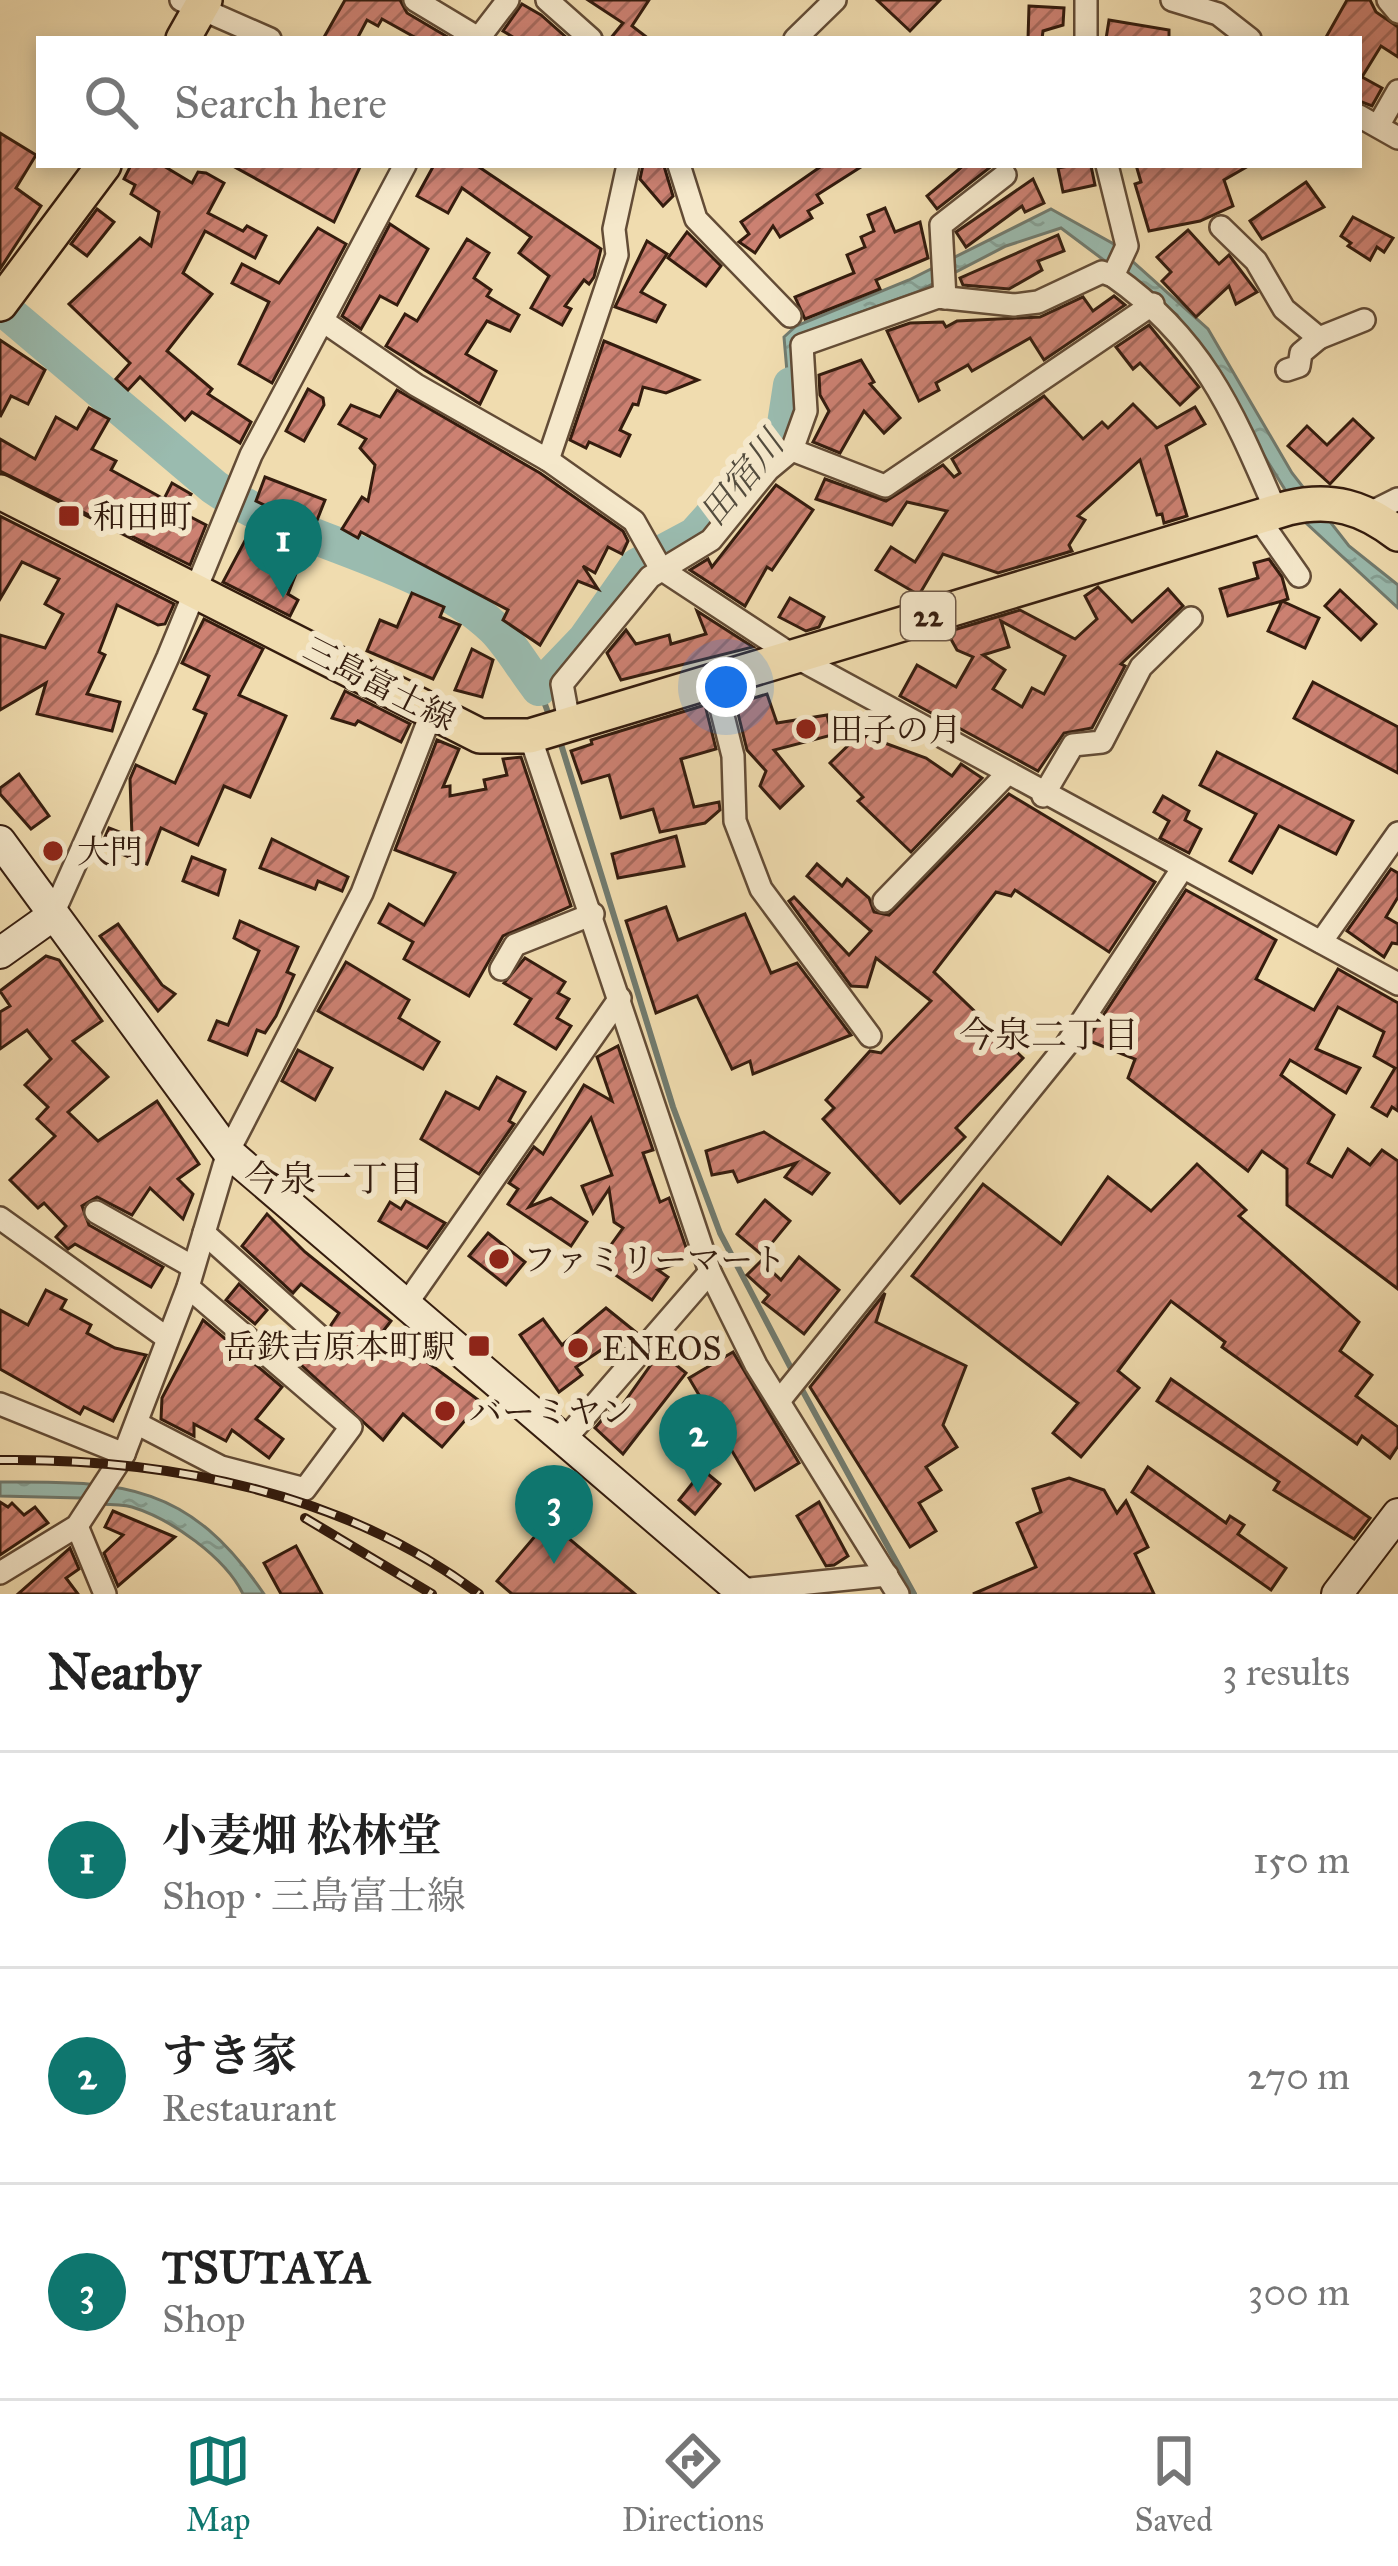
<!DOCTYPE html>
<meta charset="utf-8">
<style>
body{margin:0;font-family:"IM FELL Great Primer","Noto Serif JP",serif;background:#f2f2f2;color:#222}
.you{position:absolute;left:726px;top:687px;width:42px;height:42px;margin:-30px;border:9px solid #fff;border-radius:50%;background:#1a73e8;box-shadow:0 0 0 18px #1a73e833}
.badge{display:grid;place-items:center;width:78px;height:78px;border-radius:50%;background:#0f766e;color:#fff;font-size:39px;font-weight:700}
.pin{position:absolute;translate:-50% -99px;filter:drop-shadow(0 3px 6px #0008)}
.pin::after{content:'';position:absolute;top:63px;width:42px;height:36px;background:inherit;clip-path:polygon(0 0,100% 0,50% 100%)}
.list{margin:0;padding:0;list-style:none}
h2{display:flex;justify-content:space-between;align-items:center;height:156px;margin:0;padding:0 48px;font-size:51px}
h2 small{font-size:39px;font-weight:400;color:#767676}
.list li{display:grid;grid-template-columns:78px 1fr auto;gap:36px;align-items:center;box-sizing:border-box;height:216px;padding:0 48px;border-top:3px solid #e0e0e0}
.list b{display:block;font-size:45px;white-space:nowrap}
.list p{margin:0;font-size:39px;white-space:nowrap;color:#767676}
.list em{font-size:39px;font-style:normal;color:#767676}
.icon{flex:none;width:66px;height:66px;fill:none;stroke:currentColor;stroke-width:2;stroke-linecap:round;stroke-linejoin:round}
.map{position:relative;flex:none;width:1398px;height:1594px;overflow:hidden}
.search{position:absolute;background:#fff;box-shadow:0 6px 18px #0003;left:36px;right:36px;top:36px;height:132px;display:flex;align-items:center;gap:30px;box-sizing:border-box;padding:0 42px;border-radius:0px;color:#767676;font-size:45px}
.sheet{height:804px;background:#fff}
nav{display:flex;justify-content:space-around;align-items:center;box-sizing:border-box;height:168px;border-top:3px solid #e0e0e0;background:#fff;font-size:33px;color:#767676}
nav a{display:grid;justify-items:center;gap:6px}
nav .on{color:#0f766e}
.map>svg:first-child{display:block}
.water{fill:url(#water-ripples);stroke:#717b6f;stroke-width:3}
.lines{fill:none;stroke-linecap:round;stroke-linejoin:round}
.stream{stroke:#717b6f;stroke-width:6}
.river{stroke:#9abbaf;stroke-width:36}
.building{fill:url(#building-hatch);stroke:#341c0e;stroke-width:3;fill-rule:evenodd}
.street-casing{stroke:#634c36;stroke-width:26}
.secondary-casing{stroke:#341c0e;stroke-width:34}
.primary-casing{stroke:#341c0e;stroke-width:38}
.street{stroke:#f5e8cb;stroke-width:21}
.secondary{stroke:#f5e8cb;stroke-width:30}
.primary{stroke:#f0dcaf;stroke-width:33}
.rail-casing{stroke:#341c0e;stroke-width:10}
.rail{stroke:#f5e8cb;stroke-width:6;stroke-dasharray:18;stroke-linecap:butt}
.poi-dot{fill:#8f2418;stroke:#f5e8cb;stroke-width:4.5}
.labels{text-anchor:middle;stroke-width:12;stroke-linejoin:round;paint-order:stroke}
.shield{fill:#f5e8cb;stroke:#6e5947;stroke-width:3}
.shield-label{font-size:30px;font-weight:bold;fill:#341c0e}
.poi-label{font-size:33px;fill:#341c0e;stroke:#f5e8cb;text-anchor:start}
.street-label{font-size:33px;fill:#341c0e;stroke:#f5e8cb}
.water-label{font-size:36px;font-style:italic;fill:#534c3e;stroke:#f5e8cb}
.neighbourhood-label{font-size:36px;fill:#341c0e;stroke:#f5e8cb}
</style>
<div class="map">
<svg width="1398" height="1594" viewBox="0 0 1398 1594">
<defs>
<pattern id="water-ripples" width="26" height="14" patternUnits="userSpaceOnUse" patternTransform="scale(3)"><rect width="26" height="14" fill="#9abbaf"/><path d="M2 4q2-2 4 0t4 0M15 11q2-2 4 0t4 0" fill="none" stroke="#85a095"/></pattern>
<pattern id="building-hatch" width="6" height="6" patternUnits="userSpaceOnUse" patternTransform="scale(3)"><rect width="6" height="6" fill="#cc8172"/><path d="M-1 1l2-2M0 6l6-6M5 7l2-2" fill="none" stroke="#a6695c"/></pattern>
</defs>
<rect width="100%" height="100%" fill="#f0dcaf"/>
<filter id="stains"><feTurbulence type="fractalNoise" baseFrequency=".00167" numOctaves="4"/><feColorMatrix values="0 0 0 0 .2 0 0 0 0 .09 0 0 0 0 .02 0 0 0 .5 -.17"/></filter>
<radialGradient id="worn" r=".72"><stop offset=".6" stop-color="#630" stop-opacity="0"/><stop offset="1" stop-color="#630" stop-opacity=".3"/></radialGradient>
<g class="water">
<path d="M1051,209L1112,243L1208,329L1292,473L1349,546L1398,585V608L1305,522L1177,315L1061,228L1006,246L917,292L803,333L794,343L798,375L786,436L779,431L789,395L784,337L796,326L909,280Z"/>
<path d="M0,1482C125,1481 189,1484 264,1594H243C225,1557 171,1519 132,1507C117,1503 99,1505 84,1504L80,1498L0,1496Z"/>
</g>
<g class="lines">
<g class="stream">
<path d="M539,688L550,718"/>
<path d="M560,741L673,1107L720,1233L794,1374"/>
<path d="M800,1386L914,1594"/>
</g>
<path class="river" d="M0,306L214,487C297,544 422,559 494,628C511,645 524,669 539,688L585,640L637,566L695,535L783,437L791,385"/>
</g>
<g class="building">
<path d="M345,0H400L407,13L451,39H418L382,19L378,26L367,20L357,39H323Z"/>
<path d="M588,0H649L632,26L649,39H610L623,23Z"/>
<path d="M877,0H940L910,31Z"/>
<path d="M1347,0H1370L1376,12L1398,27V57L1381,46L1362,77L1382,88L1372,106L1359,101V39H1325Z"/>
<path d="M522,4L541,15L568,39H516L503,31Z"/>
<path d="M1029,6L1064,8L1063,25L1043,31L1042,39H1028Z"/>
<path d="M1109,20L1169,30V39H1106Z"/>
<path d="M0,133L36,155L16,188L41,206L0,269Z"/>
<path d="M131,165H162L192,183L198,172L206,173L224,183L208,213L243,231L247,226L266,236L255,258L205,231L183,273L212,294L167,351L212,389L208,394L251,422L240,443L192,412L185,420L140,377L128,390L116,379L130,363L69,304L140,238L151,246L159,212L131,194L135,185L124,179Z"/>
<path d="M231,165H361L334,222Z"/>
<path d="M434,165H476L601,249L594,277L589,284L584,280L565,306L571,309L562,325L531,308L549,276L519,253L531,237L462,188L448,213L417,196Z"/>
<path d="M643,165L664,166L673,196L663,206L640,179Z"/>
<path d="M823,165H864L817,195L822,203L808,211L812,218L780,237L773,226L755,253L739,242L749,234L741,222Z"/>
<path d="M964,165H993L937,209L927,196Z"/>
<path d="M1074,165L1091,166L1095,185L1063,192L1058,168Z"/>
<path d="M1136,165H1250L1224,180L1233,206L1200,221L1149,231L1135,184L1141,182Z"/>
<path d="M1033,179L1044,203L1025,212L1022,206L966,247L956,232Z"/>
<path d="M1306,182L1324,207L1262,239L1250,221Z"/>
<path d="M885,208L895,232L920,222L928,258L876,280L880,289L805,319L795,297L854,273L847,255L865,247L861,237L874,231L868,215Z"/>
<path d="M97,209L114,222L87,256L71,244Z"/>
<path d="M1353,217L1393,238L1384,252L1377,247L1370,260L1348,246L1351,243L1341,236Z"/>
<path d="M390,224L428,249L397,305L380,296L361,329L342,316Z"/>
<path d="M318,228L346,244L272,383L239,364L269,302L232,283L242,264L279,283Z"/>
<path d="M1188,230L1219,264L1229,255L1257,292L1236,304L1229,286L1196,317L1162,281L1171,272L1157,257Z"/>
<path d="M687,232L721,266L706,286L668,258Z"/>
<path d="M1058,235L1064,251L1038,261L1042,270L1009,289L963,285L960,278Z"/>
<path d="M467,239L489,253L474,278L491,290L487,296L519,315L510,331L487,321L466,354L496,371L480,404L386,346L405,314L417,321Z"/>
<path d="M647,241L667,254L641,292L665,305L656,322L615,307Z"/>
<path d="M1114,296L1125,305L1044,360L1030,338L972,371L968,365L936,383L939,390L919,401L887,331L910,323L943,322L946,327L957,321L1040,317L1083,297L1093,311Z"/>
<path d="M1149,325L1199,387L1180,405L1140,363L1133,369L1116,347Z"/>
<path d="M0,340L45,370L28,404L11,396L0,417Z"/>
<path d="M604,341L698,380L666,393L643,387L638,405L633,404L620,430L630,435L620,456L589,442L586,448L570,440Z"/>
<path d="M861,360L874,382L870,384L900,418L884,433L864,411L840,453L813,442L829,411L820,395L819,375Z"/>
<path d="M308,389L323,398L324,405L304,441L286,431Z"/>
<path d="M397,390L540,473L623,531L628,541L622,554L608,547L595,573L583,566L598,589L578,581L540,645L503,620L508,610L361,532L358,538L342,529L362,497L368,501L375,465L360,448L366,439L339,424L351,405L380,417Z"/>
<path d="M1044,396L1083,439L1102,422L1108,428L1133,404L1157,428L1195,407L1205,424L1166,446L1187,516L1164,523L1162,514L1157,515L1140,460L1078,516L1085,520L1069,545L1072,551L998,573L943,554L919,595L876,570L891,547L915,562L947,511L907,502L892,525L816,499L825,479L886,501L943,465L954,477L960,473L952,459Z"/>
<path d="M89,408L109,419L92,449L116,461L111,470L164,499L172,483L191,494L181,512L206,525L190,565L0,471V439L35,459L56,417L77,429Z"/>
<path d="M1353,419L1373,438L1330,484L1288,446L1307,426L1327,445Z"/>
<path d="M265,477L325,500L288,594L298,600L290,616L223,582L264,505L256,501Z"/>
<path d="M776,485L813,510L772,570L767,567L745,606L690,570L708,559L712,567Z"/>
<path d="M0,516L174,604L165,624L158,625L117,605L99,652L105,655L87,694L120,702L112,731L37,714L46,683L0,710V635L45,648L63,614L45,604L59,579L22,562L0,599Z"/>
<path d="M1269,559L1282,577L1288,599L1282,601L1319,618L1305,648L1268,631L1282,601L1228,616L1220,589L1258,578L1254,563Z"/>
<path d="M1098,587L1132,622L1168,589L1183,606L1121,664L1125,666L1092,728L1064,733L1038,771L900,696L917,665L956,687L973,657L957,650L947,632L1020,610L1075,639L1097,619L1085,596ZM1001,621L1065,656L1044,694L1032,688L1022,707L993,689L1005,670L983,655L1009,647Z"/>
<path d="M1340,590L1376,624L1361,640L1325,606Z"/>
<path d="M412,593L444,607L440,617L460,625L433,679L367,651L380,620L397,627Z"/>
<path d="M790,598L824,617L819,627L806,631L779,617Z"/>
<path d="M697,611L753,647L621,680L607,653L626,630L636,644L669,635L671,644L706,634Z"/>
<path d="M204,619L263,649L239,695L286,716L250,797L224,786L198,845L161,828L147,864L101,846L109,828L132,837L130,779L136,765L175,783L206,714L194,709L209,676L182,663Z"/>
<path d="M472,649L493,660L482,697L455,690Z"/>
<path d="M1313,682L1398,727V773L1294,718Z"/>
<path d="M345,691L410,724L401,742L358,721L355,725L332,718Z"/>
<path d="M752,691L754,698L767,694L777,723L827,715L832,735L774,750L803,786L780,808L760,786L766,771L747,750L734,697Z"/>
<path d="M705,705L716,749L681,759L694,807L719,802L720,810L705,823L660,832L653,809L621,818L609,775L582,783L571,751L592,744L591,740Z"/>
<path d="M860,734L926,758L952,776L961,764L982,778L911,852L858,801L863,797L830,763Z"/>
<path d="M437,740L459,749L443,787L450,786V796L486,789L484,780L507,775L503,759L521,757L571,906L503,936L469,996L404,959L413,942L379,923L389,904L424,925L455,873L395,850Z"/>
<path d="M1217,752L1353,821L1336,854L1279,826L1252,873L1230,861L1256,814L1200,785Z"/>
<path d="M19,774L49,816L31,829L0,794V788Z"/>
<path d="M1009,794L1155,882L1109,952L1015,890L1011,896L996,892L934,972L1023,1058L956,1128L965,1137L900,1203L823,1119L834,1108L826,1100L870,1051L881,1053L931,1001L876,958L867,987L851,986L789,901L794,897L849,955L871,931L807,876L817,864L842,886L847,879L869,898L874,912L889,915Z"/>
<path d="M1163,796L1189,811L1185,820L1201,829L1189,853L1160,838L1169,821L1154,812Z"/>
<path d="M676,836L684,866L618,878L612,854Z"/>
<path d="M272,839L348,877L342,891L318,881L315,889L260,868Z"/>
<path d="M192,857L225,870L218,895L183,881Z"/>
<path d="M1391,869L1398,873V897L1386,917L1398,924V944L1392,943L1384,957L1347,931Z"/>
<path d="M1186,890L1276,940L1256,979L1314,1010L1338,969L1398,1003V1111L1392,1107L1387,1116L1372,1107L1395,1068L1374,1056L1384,1032L1338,1007L1316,1049L1360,1068L1346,1093L1290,1060L1281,1075L1334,1115L1308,1163L1332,1177L1348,1149L1370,1165L1382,1150L1398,1161V1289L1287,1205V1169L1262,1151L1248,1171L1128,1078L1135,1059L1087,1040Z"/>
<path d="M666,907L678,940L745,914L771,973L797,963L851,1035L753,1074L750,1061L732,1069L697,996L656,1013L626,921Z"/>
<path d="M240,921L298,947L287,972L294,975L276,1016L265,1033L257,1030L247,1055L209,1040L217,1021L228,1025L259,951L234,938Z"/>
<path d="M118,924L162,985L175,994L158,1011L100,936Z"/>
<path d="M46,956L59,960L102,1021L73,1041L108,1077L68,1112L98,1141L157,1101L199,1164L178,1179L193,1194L183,1219L150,1188L132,1215L97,1197L82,1206L89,1225L163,1267L151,1287L75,1244L68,1249L56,1237L66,1226L44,1203L38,1208L10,1180L55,1136L37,1119L48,1107L25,1085L51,1059L27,1030L0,1049V1012L10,1006L0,991Z"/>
<path d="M525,958L565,982L558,993L569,999L557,1018L571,1026L556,1049L515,1024L531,999L504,983Z"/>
<path d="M346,962L409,1000L399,1018L439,1042L423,1069L318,1011Z"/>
<path d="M618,1046L653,1150L643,1153L660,1202L669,1198L690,1259L658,1270L668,1277L652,1300L598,1263L623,1228L614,1222L609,1189L593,1213L582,1186L612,1175L591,1118L529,1207L551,1198L587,1222L571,1246L508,1204L518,1189L509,1183L534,1147L543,1154L584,1085L612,1101L597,1057Z"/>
<path d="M298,1050L332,1068L315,1100L282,1081Z"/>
<path d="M497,1077L525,1092L509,1121L514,1124L479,1174L421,1139L446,1092L479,1109Z"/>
<path d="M764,1132L829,1173L812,1194L785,1177L796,1163L738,1182L733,1171L712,1175L706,1151Z"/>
<path d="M1197,1164L1246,1210L1239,1216L1359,1322L1340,1351L1372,1375L1356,1396L1398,1427V1446L1390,1458L1362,1436L1357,1444L1222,1347L1225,1342L1171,1301L1118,1371L1139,1388L1081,1457L1053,1433L1078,1403L912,1276L983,1184L1061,1244L1108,1177L1151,1211Z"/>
<path d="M765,1200L790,1221L762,1255L737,1234Z"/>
<path d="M406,1201L445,1223L427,1248L379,1221L390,1202L401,1209Z"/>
<path d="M267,1214L305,1252L391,1321L384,1330L481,1402L442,1447L403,1414L383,1440L299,1363L312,1348L330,1344L331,1325L339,1313L301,1284L293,1293L242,1246Z"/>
<path d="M488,1233L525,1262L506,1285L469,1256Z"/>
<path d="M799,1257L839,1290L804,1334L763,1302L769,1295L747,1275L761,1261L781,1280Z"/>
<path d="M239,1284L267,1310L255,1324L226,1300Z"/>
<path d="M46,1290L66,1300L61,1309L91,1325L87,1333L115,1348L146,1355L113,1421L84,1407L80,1414L0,1369V1310L28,1325Z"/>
<path d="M885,1293L876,1322L966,1366L943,1425L957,1447L926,1467L941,1490L919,1503L936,1531L910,1547L810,1387Z"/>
<path d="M606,1308L637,1333L613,1361L601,1350L576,1367L582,1375L559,1392L520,1335L543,1319L562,1345Z"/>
<path d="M203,1320L282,1387L256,1419L283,1439L269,1458L232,1430L226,1441L194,1424V1436L161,1419L162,1398Z"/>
<path d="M660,1352L686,1373L623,1454L595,1428L613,1407L618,1411Z"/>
<path d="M733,1352L799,1463L755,1490L689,1378Z"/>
<path d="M1171,1379L1370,1518L1354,1539L1274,1490L1279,1482L1157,1401Z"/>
<path d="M1148,1467L1226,1523L1230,1516L1244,1525L1238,1534L1286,1568L1271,1590L1132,1492Z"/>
<path d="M703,1470L720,1484L695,1514L679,1500Z"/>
<path d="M1069,1478L1104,1490L1117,1513L1126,1501L1148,1547L1135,1554L1154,1594H973L1036,1567L1017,1523L1041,1512L1033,1489Z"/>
<path d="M0,1502L8,1507L12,1503L24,1515L35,1507L48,1523L0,1555Z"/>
<path d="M819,1502L848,1556L834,1565L826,1566L797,1516Z"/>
<path d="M113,1511L175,1537L118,1586L104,1553L123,1535L105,1527Z"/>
<path d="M548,1521L635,1594H512L497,1581Z"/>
<path d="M296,1546L322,1594H281L264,1563Z"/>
<path d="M70,1548L79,1569L66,1578L78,1594H18Z"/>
</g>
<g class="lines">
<g class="street-casing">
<g id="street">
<path d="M181,0L270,39"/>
<path d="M415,0L478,38"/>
<path d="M547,0L591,39"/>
<path d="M1172,0L1218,14L1250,39"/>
<path d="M1388,0L1398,12"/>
<path d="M478,39L508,0"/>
<path d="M795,39L835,0"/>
<path d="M1086,39V0"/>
<path d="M1359,116L1398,138"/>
<path d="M1378,126L1398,91"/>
<path d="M679,165L696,219L790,316"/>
<path d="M1107,165L1127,246L1113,276"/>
<path d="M1221,227L1256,261L1284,309L1319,338L1364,320"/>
<path d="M945,298L941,225L1005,175"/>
<path d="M323,321L416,385L548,460L634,521L661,569L792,655L1398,984"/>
<path d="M1287,370L1299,366L1301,353L1319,338"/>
<path d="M792,450L885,486L1153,304"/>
<path d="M548,460L617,255L614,229L628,165"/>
<path d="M1370,513L1398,499"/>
<path d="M1257,516L1299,576"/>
<path d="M714,680L733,756L735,821L761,889L870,1036"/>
<path d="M569,722L562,684L650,577L711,540L768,470L792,450L806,411L802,345L938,297L1014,305L1038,302L1102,272L1113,276C1204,340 1233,412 1276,511"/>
<path d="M530,736L710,1272L756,1365L898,1594"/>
<path d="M1043,796L1073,745L1102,742L1141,667L1191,618"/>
<path d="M884,901L1005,776"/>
<path d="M52,916L168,657L251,455L405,165"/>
<path d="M1321,942L1398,833"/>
<path d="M501,969L515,945L593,914"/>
<path d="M96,1212L193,1267"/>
<path d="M0,1218L167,1338"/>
<path d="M204,1233L318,1335"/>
<path d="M407,1303L620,998"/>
<path d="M779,1401L1065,1047L1182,869"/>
<path d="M0,1404L124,1454"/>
<path d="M138,1424L221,1467L305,1489L351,1427L188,1287"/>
<path d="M566,1438L710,1272"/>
<path d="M77,1526L105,1594"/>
<path d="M0,1573L77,1526L124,1454L188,1287L228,1152L362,893L433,709"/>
<path d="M740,1590L887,1575"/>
</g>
</g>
<g class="secondary-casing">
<g id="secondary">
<path d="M0,841L228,1152L744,1594"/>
<path d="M0,953L52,916"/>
<path d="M1337,1594L1398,1514"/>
</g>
</g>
<g class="primary-casing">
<g id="primary">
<path d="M183,39L205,0"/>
<path d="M0,304L104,165"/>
<path d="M0,492L480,736H530L1288,508C1332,498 1363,507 1398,534"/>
</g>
</g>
<use href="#street" class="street"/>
<use href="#secondary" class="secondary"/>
<use href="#primary" class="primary"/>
<g class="rail-casing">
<g id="rail">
<path d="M0,1460C167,1458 343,1492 479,1594"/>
<path d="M305,1518L432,1594"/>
</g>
</g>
<use href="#rail" class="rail"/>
</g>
<g class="poi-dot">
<rect x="57" y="504" width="24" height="24" rx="6"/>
<circle cx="806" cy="729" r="12"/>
<circle cx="53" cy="851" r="12"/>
<circle cx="499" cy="1259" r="12"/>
<rect x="467" y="1334" width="24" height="24" rx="6"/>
<circle cx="578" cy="1348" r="12"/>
<circle cx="445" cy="1411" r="12"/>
</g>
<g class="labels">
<rect class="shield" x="901" y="592" width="54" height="48" rx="9"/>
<g class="shield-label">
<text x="928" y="626">22</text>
</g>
<g class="poi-label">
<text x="93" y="528">和田町</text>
<text x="830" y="741">田子の月</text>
<text x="77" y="863">大門</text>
<text x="523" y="1271">ファミリーマート</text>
<text x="455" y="1358" text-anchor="end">岳鉄吉原本町駅</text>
<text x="602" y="1360">ENEOS</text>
<text x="469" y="1423">バーミヤン</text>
</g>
<g class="street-label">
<text transform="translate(380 683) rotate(27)" y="12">三島富士線</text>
</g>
<g class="water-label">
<text transform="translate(741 478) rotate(-51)" y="13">田宿川</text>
</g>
<g class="neighbourhood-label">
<text x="1049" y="1047">今泉二丁目</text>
<text x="334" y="1191">今泉一丁目</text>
</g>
</g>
<rect width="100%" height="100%" filter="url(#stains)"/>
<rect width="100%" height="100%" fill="url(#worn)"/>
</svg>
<div class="you"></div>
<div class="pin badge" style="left:283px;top:598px">1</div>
<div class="pin badge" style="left:698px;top:1493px">2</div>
<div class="pin badge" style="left:554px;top:1564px">3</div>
<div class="search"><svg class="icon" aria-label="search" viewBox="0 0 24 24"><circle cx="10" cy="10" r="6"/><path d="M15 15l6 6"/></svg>Search here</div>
</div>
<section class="sheet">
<h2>Nearby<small>3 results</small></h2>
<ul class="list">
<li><span class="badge">1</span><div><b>小麦畑 松林堂</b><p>Shop · 三島富士線</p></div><em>150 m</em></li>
<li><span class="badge">2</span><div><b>すき家</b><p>Restaurant</p></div><em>270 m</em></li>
<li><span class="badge">3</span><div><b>TSUTAYA</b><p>Shop</p></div><em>300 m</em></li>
</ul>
</section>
<nav>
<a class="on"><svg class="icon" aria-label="map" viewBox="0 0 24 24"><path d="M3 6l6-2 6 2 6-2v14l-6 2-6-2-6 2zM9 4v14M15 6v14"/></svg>Map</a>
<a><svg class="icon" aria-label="directions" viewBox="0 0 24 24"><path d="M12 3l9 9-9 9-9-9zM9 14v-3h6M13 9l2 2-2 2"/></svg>Directions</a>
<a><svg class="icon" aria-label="saved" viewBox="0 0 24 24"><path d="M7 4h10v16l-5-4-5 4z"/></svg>Saved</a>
</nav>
